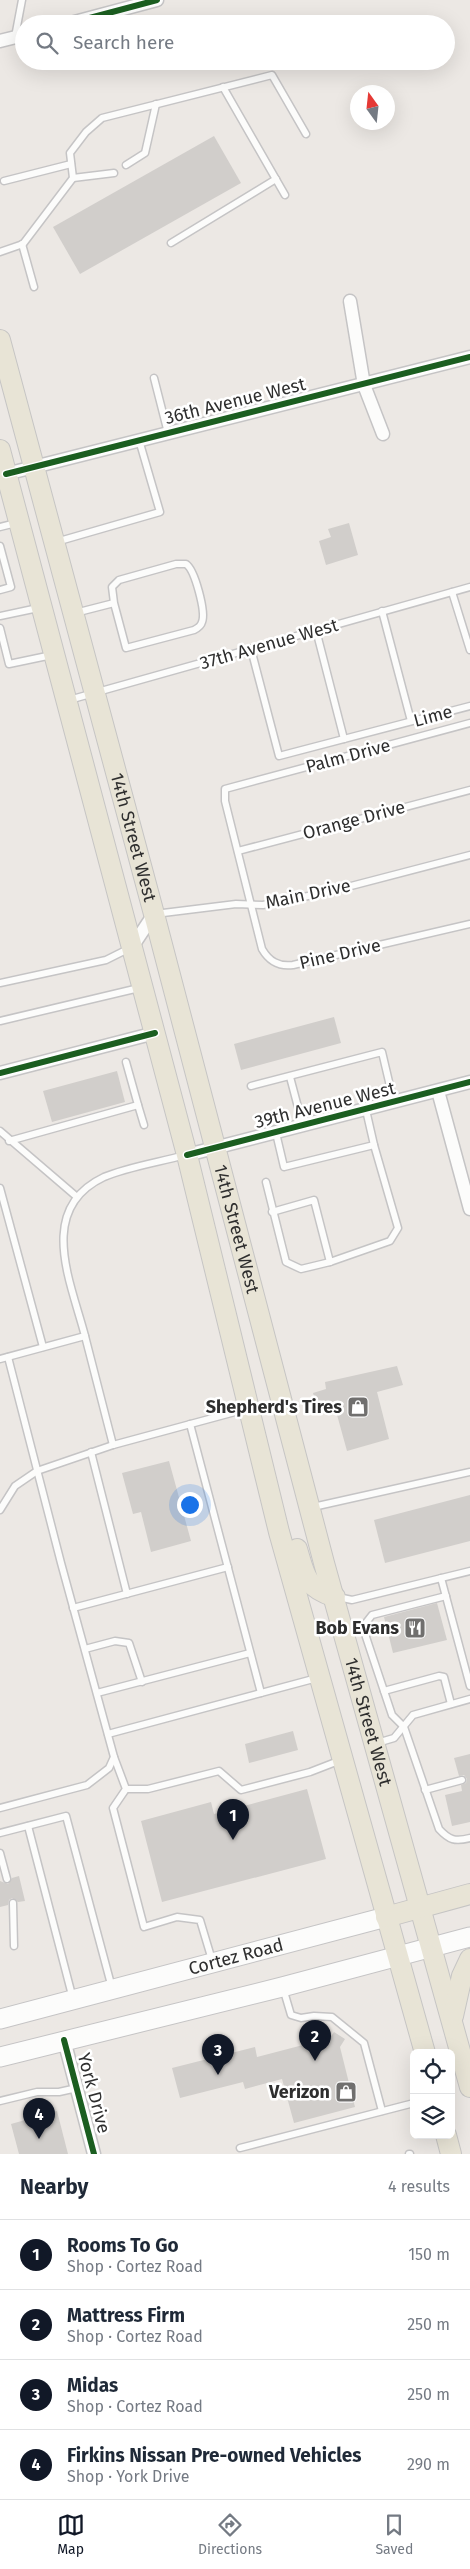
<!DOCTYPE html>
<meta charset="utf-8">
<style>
body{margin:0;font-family:"Fira Sans",sans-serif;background:#f2f2f3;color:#1f2937}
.controls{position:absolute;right:15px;bottom:15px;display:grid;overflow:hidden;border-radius:8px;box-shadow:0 5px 20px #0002}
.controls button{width:45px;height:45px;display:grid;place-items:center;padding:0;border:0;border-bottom:1px solid #e0e1e3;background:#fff;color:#1f2937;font:25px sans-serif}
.compass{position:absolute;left:350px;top:85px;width:45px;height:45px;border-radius:50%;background:#fff;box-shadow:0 5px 20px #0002;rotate:345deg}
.you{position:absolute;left:189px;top:1504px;width:18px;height:18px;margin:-12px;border:4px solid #fff;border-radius:50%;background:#1a73e8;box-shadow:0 0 0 8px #1a73e833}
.badge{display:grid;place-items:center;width:32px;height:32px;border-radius:50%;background:#111827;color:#fff;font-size:16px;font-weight:700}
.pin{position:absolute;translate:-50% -41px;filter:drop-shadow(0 1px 2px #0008)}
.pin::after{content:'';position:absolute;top:26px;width:18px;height:15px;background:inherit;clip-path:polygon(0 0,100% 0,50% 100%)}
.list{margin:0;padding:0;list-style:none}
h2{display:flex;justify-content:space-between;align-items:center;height:65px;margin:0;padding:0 20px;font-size:21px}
h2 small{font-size:16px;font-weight:400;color:#747a83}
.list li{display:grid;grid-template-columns:32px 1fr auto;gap:15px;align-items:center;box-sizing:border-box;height:70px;padding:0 20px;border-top:1px solid #e0e1e3}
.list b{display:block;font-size:19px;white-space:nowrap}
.list p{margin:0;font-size:16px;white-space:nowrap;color:#747a83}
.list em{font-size:16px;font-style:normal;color:#747a83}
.icon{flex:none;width:28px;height:28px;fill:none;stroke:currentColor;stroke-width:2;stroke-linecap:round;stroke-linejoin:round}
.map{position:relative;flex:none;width:470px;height:2154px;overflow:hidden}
.search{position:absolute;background:#fff;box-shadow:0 5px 20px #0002;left:15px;right:15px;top:15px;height:55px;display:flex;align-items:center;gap:12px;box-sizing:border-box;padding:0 18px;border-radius:28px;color:#747a83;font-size:19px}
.sheet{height:345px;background:#fff}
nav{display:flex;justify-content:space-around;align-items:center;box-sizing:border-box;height:70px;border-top:1px solid #e0e1e3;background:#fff;font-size:14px;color:#747a83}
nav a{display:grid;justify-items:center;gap:2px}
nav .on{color:#111827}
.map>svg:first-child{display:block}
.building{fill:#d1cecb}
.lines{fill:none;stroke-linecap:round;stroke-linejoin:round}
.lane-casing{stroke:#c5c4c5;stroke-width:9}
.street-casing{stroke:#c5c4c5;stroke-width:15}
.secondary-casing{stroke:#c5c4c5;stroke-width:21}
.primary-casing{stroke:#c6c5c4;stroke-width:22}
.lane{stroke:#fcfcfb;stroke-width:6}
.street{stroke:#fcfcfb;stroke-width:12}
.secondary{stroke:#fcfcfb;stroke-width:19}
.primary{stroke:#e8e4d6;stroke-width:20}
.cycleway-casing{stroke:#fff;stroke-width:9}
.cycleway{stroke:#1b5e20;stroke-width:6}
.labels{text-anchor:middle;stroke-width:5;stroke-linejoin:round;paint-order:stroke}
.street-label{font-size:18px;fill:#2e2e2e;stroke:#fff}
.poi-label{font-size:18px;font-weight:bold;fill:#2e2e2e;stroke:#fff;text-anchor:end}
</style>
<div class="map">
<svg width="470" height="2154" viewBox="0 0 470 2154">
<rect width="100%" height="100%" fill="#ece8e4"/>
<g class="building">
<path d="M214,136L241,183L80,274L53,227Z"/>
<path d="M349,523L358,555L326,565L319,541L331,537L328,529Z"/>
<path d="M334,1017L341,1043L241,1070L234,1044Z"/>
<path d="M117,1071L125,1102L52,1122L43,1091Z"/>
<path d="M397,1366L403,1385L377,1392L389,1439L347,1451L334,1404L318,1409L313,1393L326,1389L325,1382Z"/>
<path d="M169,1461L191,1541L151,1552L141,1512L133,1514L122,1473Z"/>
<path d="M470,1495V1541L385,1563L374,1520Z"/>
<path d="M437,1603L447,1640L393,1653L384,1617Z"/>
<path d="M293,1731L298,1750L249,1763L245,1744Z"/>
<path d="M470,1754V1822L452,1826L445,1795L462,1791L461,1785L466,1783L467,1779L464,1775L459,1776L454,1758Z"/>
<path d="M307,1789L326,1859L162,1902L141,1821L211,1802L214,1814Z"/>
<path d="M19,1876L25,1901L18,1902L12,1898L9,1900L8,1905L0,1907V1881L8,1884L12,1878Z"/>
<path d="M334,2032L345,2039L340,2047L355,2107L294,2123L282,2079L245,2089L243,2082L180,2098L172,2068L255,2047L257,2057L330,2038Z"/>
<path d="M57,2111L68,2154H19L11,2124Z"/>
</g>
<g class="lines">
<g class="lane-casing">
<g id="lane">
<path d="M15,37L22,0"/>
<path d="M223,87L285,195"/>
<path d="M126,165L145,153L156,104"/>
<path d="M73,178L114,173"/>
<path d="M4,181L71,164"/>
<path d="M171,243L276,179"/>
<path d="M22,244L34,287"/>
<path d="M0,252L23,244L73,178L70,153L86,132L102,118L272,75L306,134"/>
<path d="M154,378L168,433"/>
<path d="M0,527L16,523"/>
<path d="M56,542L160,512L139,440"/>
<path d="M0,546L11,587L0,590"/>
<path d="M452,592L470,650"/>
<path d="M382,611L411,721"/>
<path d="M75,613L114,603L126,648L194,630C198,628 201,626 202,622C206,612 195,570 186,564H176L119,580L112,587L114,603"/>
<path d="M0,616L38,608"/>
<path d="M0,628L9,664L52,655"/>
<path d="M316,630L344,739"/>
<path d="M251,649L279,756L470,706"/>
<path d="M69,700L470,587"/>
<path d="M470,723L225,789V801L262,949C269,961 278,967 293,965L470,924"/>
<path d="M238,851L470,790"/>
<path d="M155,914L236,904L263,905L328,892L470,855"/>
<path d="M0,983L106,960L128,949"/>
<path d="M0,1021L139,988"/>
<path d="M290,1077L303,1126"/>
<path d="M251,1086L382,1052L394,1103"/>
<path d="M138,1105L144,1125"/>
<path d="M0,1131L77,1197"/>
<path d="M276,1133L284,1167L374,1145L366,1110"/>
<path d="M9,1141L138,1105L126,1062"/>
<path d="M266,1182L286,1262L301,1269L330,1262L390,1241L398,1228L374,1145"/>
<path d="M0,1188L43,1347"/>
<path d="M272,1212L314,1200L330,1262"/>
<path d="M85,1336L113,1445"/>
<path d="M0,1359L85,1336C71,1282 36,1209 104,1177C127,1167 160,1162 185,1155"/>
<path d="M190,1424L261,1693"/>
<path d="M91,1452L127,1594"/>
<path d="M313,1507L470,1472"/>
<path d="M0,1510L15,1486L37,1471L113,1445L246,1409"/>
<path d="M441,1578L470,1686"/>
<path d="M446,1596L372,1615L365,1624V1634L392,1715L404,1727L439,1829C449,1840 455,1842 470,1838"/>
<path d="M338,1597L352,1600L470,1571"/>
<path d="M73,1608L228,1567"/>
<path d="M85,1649L115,1641L129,1643L142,1682"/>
<path d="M384,1691L439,1676L444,1677L451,1704"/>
<path d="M97,1693L250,1653"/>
<path d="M108,1734L317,1678"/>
<path d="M377,1743L394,1738L413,1715L470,1699"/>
<path d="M114,1757L126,1789L113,1808L144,1927L177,1917L200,1920L212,1960"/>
<path d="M126,1789H148L219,1771L241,1790L310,1772L341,1760"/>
<path d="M425,1790L462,1780"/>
<path d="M0,1808L87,1785L109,1768L114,1757L61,1563L8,1357"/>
<path d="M28,1826L73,1999"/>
<path d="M0,1833L66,1816L112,1988"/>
<path d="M0,1853L7,1879"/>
<path d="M13,1903L14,1946"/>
<path d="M283,1988L291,2015L301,2018L314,2016L332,2017L364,2043L382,2111"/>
<path d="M0,2101L37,2092H59L77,2088"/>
<path d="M240,2148L414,2103"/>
<path d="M409,2154H410"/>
</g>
</g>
<g class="street-casing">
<g id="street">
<path d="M67,24L157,0"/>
<path d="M0,41L24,35"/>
<path d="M350,301L364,385L383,434"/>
<path d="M6,474L470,357"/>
<path d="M132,947L154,914"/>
<path d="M0,1073L155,1033"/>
<path d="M438,1091L470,1209"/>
<path d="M187,1155L470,1082"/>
<path d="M64,2040L94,2154"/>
</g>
</g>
<g class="secondary-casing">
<g id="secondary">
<path id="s1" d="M0,2019L386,1917"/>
<path d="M0,2057L282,1987L470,1937"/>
</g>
</g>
<g class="primary-casing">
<g id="primary">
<path id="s2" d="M0,340L154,914L324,1563L470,2087"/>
<path d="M0,450L187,1155L279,1532L425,2053"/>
<path d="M297,1549C305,1576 305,1587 335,1597"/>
<path d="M386,1917L470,1894"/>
<path d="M453,2016L462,1976L470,1959"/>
<path d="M446,2135L451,2154"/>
</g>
</g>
<use href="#lane" class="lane"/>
<use href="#street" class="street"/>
<use href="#secondary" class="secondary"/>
<use href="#primary" class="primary"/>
<g class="cycleway-casing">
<g id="cycleway">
<path d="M67,24L157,0"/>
<path d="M6,474L470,357"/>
<path d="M0,1073L155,1033"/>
<path d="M187,1155L470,1082"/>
<path d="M64,2040L94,2154"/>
</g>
</g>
<use href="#cycleway" class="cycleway"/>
</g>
<defs>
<g id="shop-square" transform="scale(1.125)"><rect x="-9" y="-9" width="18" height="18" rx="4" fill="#706f6e" stroke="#fff"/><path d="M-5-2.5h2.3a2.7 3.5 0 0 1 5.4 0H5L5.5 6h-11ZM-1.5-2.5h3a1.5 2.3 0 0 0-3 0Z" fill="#fff"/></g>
<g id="restaurant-square" transform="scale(1.125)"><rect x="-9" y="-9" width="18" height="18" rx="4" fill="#706f6e" stroke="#fff"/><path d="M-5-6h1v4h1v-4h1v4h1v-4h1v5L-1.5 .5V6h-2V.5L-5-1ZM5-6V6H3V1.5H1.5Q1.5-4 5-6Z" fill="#fff"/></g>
</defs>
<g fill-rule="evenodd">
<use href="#shop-square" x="358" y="1407"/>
<use href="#restaurant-square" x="415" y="1628"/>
<use href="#shop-square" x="346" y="2092"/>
</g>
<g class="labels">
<g class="street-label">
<text transform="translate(235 401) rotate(-14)" y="6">36th Avenue West</text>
<text transform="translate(269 644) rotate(-16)" y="6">37th Avenue West</text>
<text transform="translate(433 716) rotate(-15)" y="6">Lime</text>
<text transform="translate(348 756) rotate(-15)" y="6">Palm Drive</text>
<text transform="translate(354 820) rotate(-15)" y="6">Orange Drive</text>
<text dy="6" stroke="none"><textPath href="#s2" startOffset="515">14th Street West</textPath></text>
<text transform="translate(308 894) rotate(-12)" y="6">Main Drive</text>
<text transform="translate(340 954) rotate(-13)" y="6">Pine Drive</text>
<text transform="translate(325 1105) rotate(-14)" y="6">39th Avenue West</text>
<text dy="6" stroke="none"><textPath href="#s2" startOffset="920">14th Street West</textPath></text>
<text dy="6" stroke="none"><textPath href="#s2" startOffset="1430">14th Street West</textPath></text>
<text dy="6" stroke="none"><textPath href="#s1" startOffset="244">Cortez Road</textPath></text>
<text transform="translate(94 2093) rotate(75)" y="6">York Drive</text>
</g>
<g class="poi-label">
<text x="342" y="1413">Shepherd's Tires</text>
<text x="399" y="1634">Bob Evans</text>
<text x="330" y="2098">Verizon</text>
</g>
</g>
</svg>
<div class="controls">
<button><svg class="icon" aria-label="locate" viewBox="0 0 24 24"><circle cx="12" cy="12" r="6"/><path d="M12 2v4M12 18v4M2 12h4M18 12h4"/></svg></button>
<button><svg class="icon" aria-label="layers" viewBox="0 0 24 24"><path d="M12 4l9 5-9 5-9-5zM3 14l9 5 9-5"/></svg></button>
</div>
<svg class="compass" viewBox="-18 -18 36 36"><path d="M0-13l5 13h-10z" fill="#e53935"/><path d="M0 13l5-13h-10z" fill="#747a83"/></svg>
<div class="you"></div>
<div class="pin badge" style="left:233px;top:1840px">1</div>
<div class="pin badge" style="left:315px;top:2061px">2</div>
<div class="pin badge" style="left:218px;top:2075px">3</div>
<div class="pin badge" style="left:39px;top:2139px">4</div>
<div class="search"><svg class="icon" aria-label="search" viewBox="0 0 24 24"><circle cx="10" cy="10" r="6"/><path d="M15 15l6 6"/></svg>Search here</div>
</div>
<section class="sheet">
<h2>Nearby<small>4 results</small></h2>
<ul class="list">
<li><span class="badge">1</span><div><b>Rooms To Go</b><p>Shop · Cortez Road</p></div><em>150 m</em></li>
<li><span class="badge">2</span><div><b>Mattress Firm</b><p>Shop · Cortez Road</p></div><em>250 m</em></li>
<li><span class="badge">3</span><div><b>Midas</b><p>Shop · Cortez Road</p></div><em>250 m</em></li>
<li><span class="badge">4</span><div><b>Firkins Nissan Pre-owned Vehicles</b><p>Shop · York Drive</p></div><em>290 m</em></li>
</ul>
</section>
<nav>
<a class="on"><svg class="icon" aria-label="map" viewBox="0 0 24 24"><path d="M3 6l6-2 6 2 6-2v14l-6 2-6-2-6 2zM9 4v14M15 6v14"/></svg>Map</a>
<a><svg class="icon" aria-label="directions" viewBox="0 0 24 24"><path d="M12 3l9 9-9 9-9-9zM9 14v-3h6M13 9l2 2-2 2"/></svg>Directions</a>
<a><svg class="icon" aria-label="saved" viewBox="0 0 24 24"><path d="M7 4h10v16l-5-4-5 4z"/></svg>Saved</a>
</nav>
